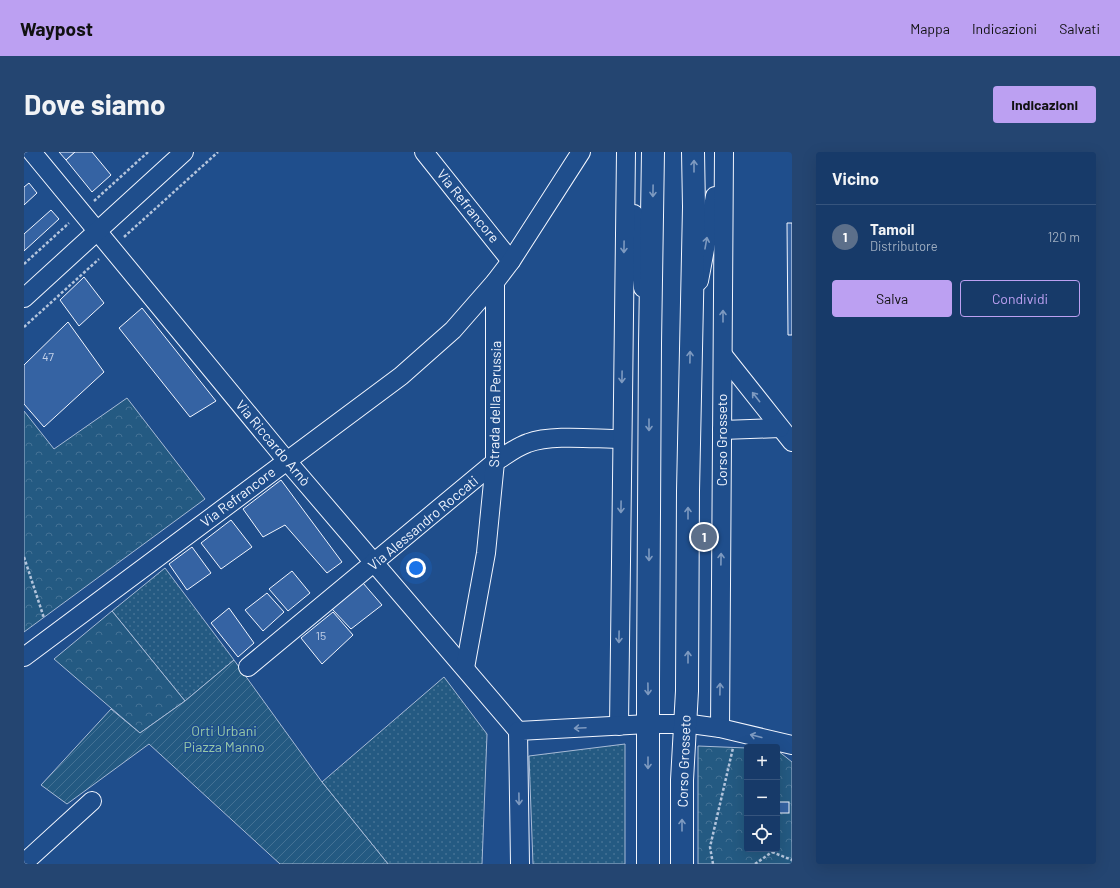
<!DOCTYPE html>
<html lang="it">
<meta charset="utf-8">
<style>
body{margin:0;font-family:Barlow,sans-serif;background:#244571;color:#f1f3f6}
.controls{position:absolute;right:12px;bottom:12px;display:grid;overflow:hidden;border-radius:4px;box-shadow:0 4px 16px #0002}
.controls button{width:36px;height:36px;display:grid;place-items:center;padding:0;border:0;border-bottom:1px solid #36547d;background:#173a69;color:#f1f3f6;font:20px sans-serif}
.you{position:absolute;left:392px;top:416px;width:14px;height:14px;margin:-10px;border:3px solid #fff;border-radius:50%;background:#1a73e8;box-shadow:0 0 0 6px #1a73e833}
.badge{display:grid;place-items:center;width:26px;height:26px;border-radius:50%;background:#bca0f2;color:#fff;font-size:13px;font-weight:700}
.pin{position:absolute;translate:-50% -50%;border:2px solid #fff;box-shadow:0 1px 4px #0006}
.list{margin:0;padding:0;list-style:none}
h2{display:flex;justify-content:space-between;align-items:center;height:52px;margin:0;padding:0 16px;font-size:17px}
h2 small{font-size:13px;font-weight:400;color:#9eadc0}
.list li{display:grid;grid-template-columns:26px 1fr auto;gap:12px;align-items:center;box-sizing:border-box;height:64px;padding:0 16px;border-top:1px solid #36547d}
.list b{display:block;font-size:15px;white-space:nowrap}
.list p{margin:0;font-size:13px;white-space:nowrap;color:#9eadc0}
.list em{font-size:13px;font-style:normal;color:#9eadc0}
.actions{display:flex;gap:8px;padding:12px 16px}
.actions a{flex:1;padding:9px 0;border:1px solid #bca0f2;border-radius:4px;text-align:center;font-size:14px;color:#bca0f2}
.actions .main{background:#bca0f2;color:#111}
.icon{flex:none;width:22px;height:22px;fill:none;stroke:currentColor;stroke-width:2;stroke-linecap:round;stroke-linejoin:round}
.map{position:relative;flex:none;width:768px;height:712px;overflow:hidden;border-radius:4px}
header{display:flex;align-items:center;gap:24px;box-sizing:border-box;height:56px;padding:0 20px;background:#bca0f2;color:#111}
header strong{font-size:19px}
nav{display:flex;gap:22px;margin-inline-start:auto;font-size:14px}
.intro{display:flex;align-items:center;justify-content:space-between;box-sizing:border-box;height:96px;padding:0 24px}
h1{margin:0;font-size:28px}
.button{padding:10px 18px;border-radius:4px;background:#bca0f2;color:#111;font-size:14px;font-weight:700}
main{display:flex;gap:24px;padding:0 24px}
aside{flex:1;background:#173a69;border-radius:4px;box-shadow:0 4px 16px #0002}
.map>svg:first-child{display:block}
.grass{fill:url(#grass-dots);stroke:#a8bbd7}
.forest{fill:url(#forest-crowns);stroke:#a8bbd7}
.garden{fill:url(#garden-furrows);stroke:#a8bbd7}
.building{fill:#3563a3;stroke:#f2f6ff}
.lines{fill:none;stroke-linecap:round;stroke-linejoin:round}
.minor-casing{stroke:#f2f6ff;stroke-width:20}
.major-casing{stroke:#f2f6ff;stroke-width:24}
.path{stroke:#b3c4dc;stroke-width:2.5;stroke-dasharray:3 2;stroke-linecap:butt}
.minor{stroke:#1f4e8c;stroke-width:18}
.major{stroke:#1f4e8c;stroke-width:22}
.oneway{stroke:#7e9ac0}
.labels{text-anchor:middle;stroke-width:3;stroke-linejoin:round;paint-order:stroke}
.number-label{font-size:12px;fill:#c3d1e8}
.street-label{font-size:14px;fill:#f2f6ff;stroke:#1f4e8c}
.park-label{font-size:14px;fill:#97c8a6;stroke:#1f4e8c}
</style>
<header>
<strong>Waypost</strong>
<nav><a>Mappa</a><a>Indicazioni</a><a>Salvati</a></nav>
</header>
<div class="intro"><h1>Dove siamo</h1><a class="button">Indicazioni</a></div>
<main>
<div class="map">
<svg width="768" height="712" viewBox="0 0 768 712">
<defs>
<pattern id="grass-dots" width="8" height="8" patternUnits="userSpaceOnUse"><rect width="8" height="8" fill="#245a82"/><path d="M2 2h.1M6 6h.1" fill="none" stroke="#447295" stroke-width="1.8" stroke-linecap="round"/></pattern>
<pattern id="forest-crowns" width="20" height="18" patternUnits="userSpaceOnUse"><rect width="20" height="18" fill="#245a82"/><path d="M2 6a3 3 0 1 1 6 0M12 15a3 3 0 1 1 6 0" fill="none" stroke="#447295"/></pattern>
<pattern id="garden-furrows" width="10" height="10" patternUnits="userSpaceOnUse"><rect width="10" height="10" fill="#245a82"/><path d="M-1 1l2-2M0 10L10 0M9 11l2-2" fill="none" stroke="#447295"/></pattern>
</defs>
<rect width="100%" height="100%" fill="#1f4e8c"/>
<g class="grass">
<path d="M141,416L210,508L161,549L88,459Z"/>
<path d="M420,525L463,582L458,712H364L298,630Z"/>
<path d="M601,592V712H509L505,604Z"/>
</g>
<g class="forest">
<path d="M103,246L181,347L0,480V259L30,297Z"/>
<path d="M88,459L161,549L116,581L30,507Z"/>
<path d="M674,594L723,596V697H753V598L768,610V712H674Z"/>
</g>
<path class="garden" d="M210,508L298,630L364,712H256L125,592L43,652L17,633L87,557L116,581L161,549Z"/>
<g class="building">
<path d="M35,0H51L42,8Z"/>
<path d="M51,0H68L87,23L68,40L42,8Z"/>
<path d="M5,31L13,41L0,53V35Z"/>
<path d="M27,58L35,67L0,99V82Z"/>
<path d="M763,71H768V183H764Z"/>
<path d="M60,125L80,151L55,174L36,148Z"/>
<path d="M118,156L192,249L166,265L95,176Z"/>
<path d="M44,170L80,220L20,275L0,252V213Z"/>
<path d="M257,328L318,410L303,421L261,373L239,385L219,357Z"/>
<path d="M207,368L228,395L197,417L177,391Z"/>
<path d="M168,395L187,421L163,438L145,412Z"/>
<path d="M268,419L286,441L264,459L245,437Z"/>
<path d="M339,431L358,453L327,477L308,457Z"/>
<path d="M243,441L260,460L239,479L221,458Z"/>
<path d="M205,456L230,491L214,505L187,471Z"/>
<path d="M309,460L329,483L298,512L277,486Z"/>
<rect x="753" y="650" width="12" height="11"/>
</g>
<g class="lines">
<g class="minor-casing">
<g id="minor">
<path d="M8,0L263,309L494,579"/>
<path d="M400,0L487,109"/>
<path d="M610,62L619,136"/>
<path d="M675,129L691,44"/>
<path d="M0,146L160,0"/>
<path d="M699,203L768,290"/>
<path d="M698,278L756,276"/>
<path d="M0,505L377,224L429,178L471,130L487,109L557,0"/>
<path d="M224,515L471,310C481,304 492,295 504,291C528,282 571,287 597,287"/>
<path d="M441,516L462,401L471,310V130"/>
<path d="M595,574L602,0"/>
<path d="M696,576L700,0"/>
<path d="M0,711L68,649"/>
<path d="M496,712L494,579L624,572H667L696,576L768,593"/>
</g>
</g>
<g class="major-casing">
<g id="major">
<path d="M624,712V529L626,192L629,0"/>
<path d="M658,712V628L663,539L664,339L670,55L669,0"/>
</g>
</g>
<g class="path">
<path d="M70,49L124,0"/>
<path d="M100,85L194,0"/>
<path d="M0,112L45,71"/>
<path d="M0,175L75,107"/>
<path d="M0,405L20,466"/>
<path d="M748,700L768,708"/>
<path d="M689,712L686,695L709,596"/>
<path d="M731,712L748,700V697"/>
</g>
<use href="#minor" class="minor"/>
<use href="#major" class="major"/>
</g>
<defs><path id="oneway-shaft" d="M-6 0H5M1.5-3L5.5 0L1.5 3" fill="none" stroke-width="1.6" stroke-linecap="round" stroke-linejoin="round"/></defs>
<g class="oneway">
<use href="#oneway-shaft" transform="translate(670 14) rotate(-90)"/>
<use href="#oneway-shaft" transform="translate(629 39) rotate(91)"/>
<use href="#oneway-shaft" transform="translate(682 91) rotate(-80)"/>
<use href="#oneway-shaft" transform="translate(600 95) rotate(91)"/>
<use href="#oneway-shaft" transform="translate(699 164) rotate(-90)"/>
<use href="#oneway-shaft" transform="translate(666 205) rotate(-89)"/>
<use href="#oneway-shaft" transform="translate(598 225) rotate(91)"/>
<use href="#oneway-shaft" transform="translate(732 245) rotate(-128)"/>
<use href="#oneway-shaft" transform="translate(625 273) rotate(90)"/>
<use href="#oneway-shaft" transform="translate(597 355) rotate(91)"/>
<use href="#oneway-shaft" transform="translate(664 361) rotate(-90)"/>
<use href="#oneway-shaft" transform="translate(625 403) rotate(90)"/>
<use href="#oneway-shaft" transform="translate(697 407) rotate(-89)"/>
<use href="#oneway-shaft" transform="translate(595 485) rotate(91)"/>
<use href="#oneway-shaft" transform="translate(664 505) rotate(-90)"/>
<use href="#oneway-shaft" transform="translate(624 537) rotate(89)"/>
<use href="#oneway-shaft" transform="translate(696 537) rotate(-89)"/>
<use href="#oneway-shaft" transform="translate(556 576) rotate(177)"/>
<use href="#oneway-shaft" transform="translate(732 584) rotate(-166)"/>
<use href="#oneway-shaft" transform="translate(624 611) rotate(90)"/>
<use href="#oneway-shaft" transform="translate(495 647) rotate(89)"/>
<use href="#oneway-shaft" transform="translate(658 673) rotate(-90)"/>
</g>
<g class="labels">
<g class="number-label">
<text x="24" y="209">47</text>
<text x="297" y="488">15</text>
</g>
<g class="street-label">
<text transform="translate(444 54) rotate(51)" y="5">Via Refrancore</text>
<text transform="translate(471 252) rotate(-89)" y="5">Strada della Perussia</text>
<text transform="translate(698 288) rotate(-90)" y="5">Corso Grosseto</text>
<text transform="translate(249 291) rotate(50)" y="5">Via Riccardo Arnò</text>
<text transform="translate(214 345) rotate(-37)" y="5">Via Refrancore</text>
<text transform="translate(399 371) rotate(-40)" y="5">Via Alessandro Roccati</text>
<text transform="translate(660 609) rotate(-88)" y="5">Corso Grosseto</text>
</g>
<g class="park-label">
<text x="200" y="584">Orti Urbani<tspan x="200" dy="16">Piazza Manno</tspan></text>
</g>
</g>
</svg>
<div class="controls">
<button>+</button>
<button>−</button>
<button><svg class="icon" aria-label="locate" viewBox="0 0 24 24"><circle cx="12" cy="12" r="6"/><path d="M12 2v4M12 18v4M2 12h4M18 12h4"/></svg></button>
</div>
<div class="you"></div>
<div class="pin badge" style="left:680px;top:385px;background:#5c6f8a">1</div>
</div>
<aside>
<h2>Vicino<small></small></h2>
<ul class="list">
<li><span class="badge" style="background:#5c6f8a">1</span><div><b>Tamoil</b><p>Distributore</p></div><em>120 m</em></li>
</ul>
<div class="actions"><a class="main">Salva</a><a>Condividi</a></div>
</aside>
</main>
